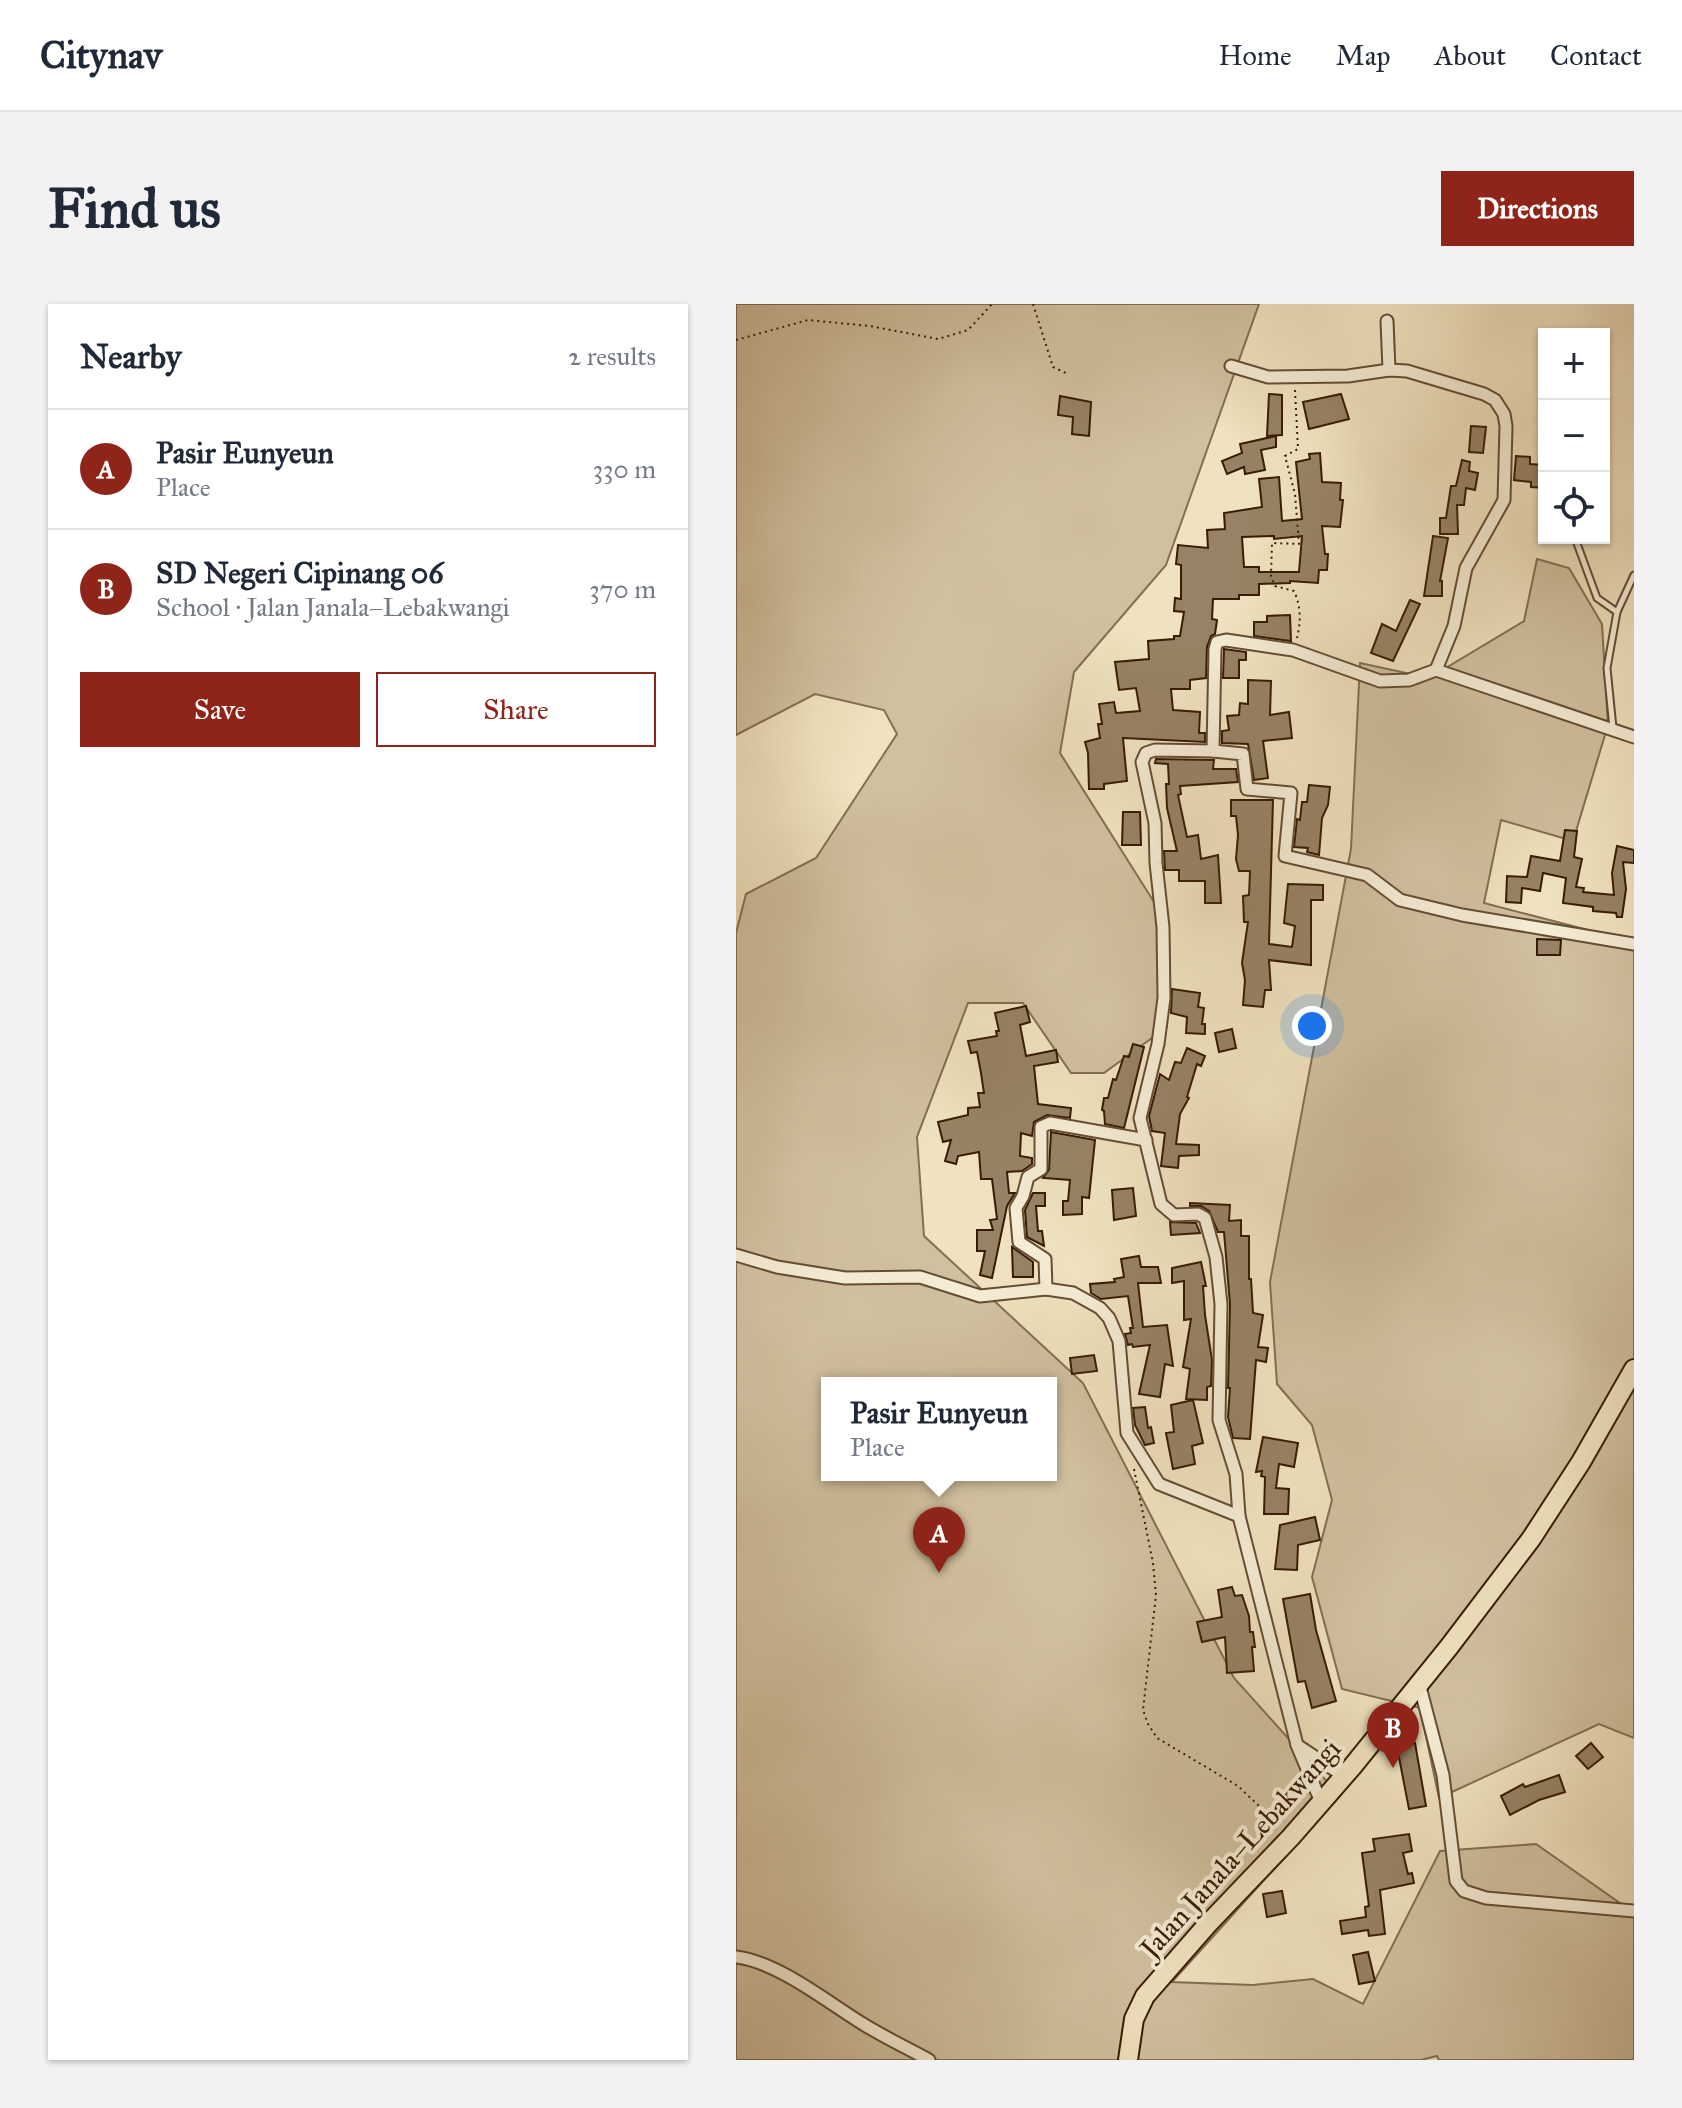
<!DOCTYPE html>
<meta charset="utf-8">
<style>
body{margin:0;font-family:"IM FELL Great Primer",serif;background:#f2f2f3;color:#1f2937}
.controls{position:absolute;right:24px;top:24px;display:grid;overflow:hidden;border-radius:0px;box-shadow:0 2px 6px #0004}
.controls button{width:72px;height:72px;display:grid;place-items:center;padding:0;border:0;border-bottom:2px solid #e0e1e3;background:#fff;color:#1f2937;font:40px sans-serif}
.you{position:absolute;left:576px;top:722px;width:28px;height:28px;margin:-20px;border:6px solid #fff;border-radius:50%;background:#1a73e8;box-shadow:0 0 0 12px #1a73e833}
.badge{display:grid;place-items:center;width:52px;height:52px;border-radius:50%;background:#8f2418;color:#fff;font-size:26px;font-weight:700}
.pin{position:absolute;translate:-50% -66px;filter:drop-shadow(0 2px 4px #0008)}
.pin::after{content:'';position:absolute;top:42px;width:28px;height:24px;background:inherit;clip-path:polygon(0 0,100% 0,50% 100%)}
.popup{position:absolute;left:85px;top:1073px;width:236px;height:104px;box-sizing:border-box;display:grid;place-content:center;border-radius:0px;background:#fff;filter:drop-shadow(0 2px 6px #0005);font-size:26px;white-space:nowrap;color:#747a83}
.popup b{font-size:30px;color:#1f2937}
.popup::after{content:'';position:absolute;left:50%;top:100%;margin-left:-16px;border:16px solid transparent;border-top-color:#fff}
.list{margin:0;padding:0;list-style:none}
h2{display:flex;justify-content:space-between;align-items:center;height:104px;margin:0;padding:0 32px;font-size:34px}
h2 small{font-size:26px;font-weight:400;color:#747a83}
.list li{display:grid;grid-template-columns:52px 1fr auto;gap:24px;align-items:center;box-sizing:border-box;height:120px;padding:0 32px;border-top:2px solid #e0e1e3}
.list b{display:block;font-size:30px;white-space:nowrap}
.list p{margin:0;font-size:26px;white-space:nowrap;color:#747a83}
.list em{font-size:26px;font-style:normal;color:#747a83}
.actions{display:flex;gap:16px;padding:24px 32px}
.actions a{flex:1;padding:18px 0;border:2px solid #8f2418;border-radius:0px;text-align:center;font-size:28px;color:#8f2418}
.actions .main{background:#8f2418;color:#fff}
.icon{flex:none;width:44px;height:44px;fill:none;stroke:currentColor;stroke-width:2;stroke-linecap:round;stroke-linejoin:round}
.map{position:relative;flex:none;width:898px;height:1756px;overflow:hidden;border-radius:0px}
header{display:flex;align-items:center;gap:48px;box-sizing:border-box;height:112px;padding:0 40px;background:#fff;border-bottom:2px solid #e0e1e3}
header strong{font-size:38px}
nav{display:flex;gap:44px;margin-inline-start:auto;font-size:28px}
.intro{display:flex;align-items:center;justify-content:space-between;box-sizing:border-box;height:192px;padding:0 48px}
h1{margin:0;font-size:56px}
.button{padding:20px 36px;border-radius:0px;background:#8f2418;color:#fff;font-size:28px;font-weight:700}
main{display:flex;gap:48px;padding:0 48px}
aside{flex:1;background:#fff;border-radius:0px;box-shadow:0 2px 6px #0004}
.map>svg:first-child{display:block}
.green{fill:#d1c09f;stroke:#846e52;stroke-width:2;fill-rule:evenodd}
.building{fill:#978265;stroke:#371b04;stroke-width:2;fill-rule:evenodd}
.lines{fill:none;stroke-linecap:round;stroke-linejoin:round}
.lane-casing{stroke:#654d33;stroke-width:9}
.street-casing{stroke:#654d33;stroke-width:15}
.primary-casing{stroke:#371b04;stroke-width:22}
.path{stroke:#371b04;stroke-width:2;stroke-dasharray:2 4;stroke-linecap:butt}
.lane{stroke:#f5ecd5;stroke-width:5}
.street{stroke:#f5ecd5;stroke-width:11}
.primary{stroke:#f0e2bf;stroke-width:18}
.labels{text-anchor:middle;stroke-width:8;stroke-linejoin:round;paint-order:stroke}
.street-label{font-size:28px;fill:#371b04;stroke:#f5ecd5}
</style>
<header>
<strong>Citynav</strong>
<nav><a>Home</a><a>Map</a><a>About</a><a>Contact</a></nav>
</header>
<div class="intro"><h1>Find us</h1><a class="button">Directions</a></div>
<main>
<aside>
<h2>Nearby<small>2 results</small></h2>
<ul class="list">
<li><span class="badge">A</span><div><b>Pasir Eunyeun</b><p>Place</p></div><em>330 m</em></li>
<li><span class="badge">B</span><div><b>SD Negeri Cipinang 06</b><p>School · Jalan Janala–Lebakwangi</p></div><em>370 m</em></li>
</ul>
<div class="actions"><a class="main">Save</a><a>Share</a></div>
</aside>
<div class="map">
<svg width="898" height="1756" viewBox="0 0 898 1756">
<rect width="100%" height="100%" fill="#f0e2bf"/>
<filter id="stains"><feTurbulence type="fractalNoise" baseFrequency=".0025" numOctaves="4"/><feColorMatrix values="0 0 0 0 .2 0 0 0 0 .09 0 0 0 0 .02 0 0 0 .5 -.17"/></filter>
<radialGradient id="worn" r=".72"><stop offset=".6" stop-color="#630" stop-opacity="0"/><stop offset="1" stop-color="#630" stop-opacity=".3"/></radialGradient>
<g class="green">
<path d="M0,0H523L430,261L338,368L324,449L425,609L431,723L368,769H335L287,699H232L181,833L188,932L347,1079L498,1374L604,1492L436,1678L517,1681L577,1675L627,1700L704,1547L800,1540L898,1609V1756H703L701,1752L685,1756H0V629L10,590L80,554L161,430L148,406L79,390L0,431ZM91,1079H315V1171H91Z"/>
<path d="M801,255L833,264L866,320L872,421L837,537L765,516L748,599L898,638V1434L863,1420L703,1494L684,1404L606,1385L576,1273L596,1196L576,1121L541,1080L534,978L615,545L624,359L693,374L788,317Z"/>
</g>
<g class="building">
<path d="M533,90L546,91V131L531,132Z"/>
<path d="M605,90L613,115L573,125L567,98Z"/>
<path d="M324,92L355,98L353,132L336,130L337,113L322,111Z"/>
<path d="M735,122L750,123L747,149L733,148Z"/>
<path d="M540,132V143L525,146L529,166L509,170L508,163L491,170L486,157L506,149L504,140Z"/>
<path d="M584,149L586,178L605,179L604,196H607L604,223L586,222L589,250H592L591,266H583L582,279L554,277V279L523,280V291H503V295H477L476,315L481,316L479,330L475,332L471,343L470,374L454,376V385H435L437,406L464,408L463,429H469V438L387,434L391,477L368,480V485H353L352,449L349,438L364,434L362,420H366L363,400L378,398L380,409L404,407L400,384L383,386L379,358L413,355L412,337L438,335V332H444L448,308L438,307L439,294L445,295V261L440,260L442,241L472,244L471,226L489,225L488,209L526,203L523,175L543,173L546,217L566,215L560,158L574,155L573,150ZM538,232V235L566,232L563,268H523V263H508L506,233Z"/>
<path d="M780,152L794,153V160L808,161V184L795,183V178L778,176Z"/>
<path d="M726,156L734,158L733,167L742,169L739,186L730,184L728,201H721L722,230H704V214H710L715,182H720Z"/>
<path d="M697,232L712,234L704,277H706V292H688Z"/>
<path d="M674,296L684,300L657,357L635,349L646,320L660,327Z"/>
<path d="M554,311L555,337L518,332V318H531V312Z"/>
<path d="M488,345L510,348V356H503V374H487Z"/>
<path d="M512,376L535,377L534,411L553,408L556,434L527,437L532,474L518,476L512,440L486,439V427L493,426L491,412L503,411L504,399L512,400Z"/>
<path d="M420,455L478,456L477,465H500L502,478L444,482L445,490L442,491L451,533L462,531L465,555L482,551L485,599H469V577H443V566H429L428,547H441L431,504L430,480H433L432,460L419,459Z"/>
<path d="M573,481L594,483L592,501L586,514L583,551L571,548L572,544L558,543L561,515L564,516L566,498H571Z"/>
<path d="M495,496H537L533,640L556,643L559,622L548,619L552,580L587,581V596H575V661L533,656L535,686H529L527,703L507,701L509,676L506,659L512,618H508L507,592L513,591L514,567H503L500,555L502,531L500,512H495Z"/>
<path d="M387,508H404L405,541H386Z"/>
<path d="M829,526L841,527L838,553L846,555L840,583L848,584L847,588L878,591L876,569L881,542L898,546V559L887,558L890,585L886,613H881L880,609L857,607V603L827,599L830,574L807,569L804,587L786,584L785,599L770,598L771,572L791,573L795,552L824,557Z"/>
<path d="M801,635L825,636L824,651H801Z"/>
<path d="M436,685L464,689L462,703L468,704L466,720H469V730L450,729L451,713L435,709Z"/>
<path d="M290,702L294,718L284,721L290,752L320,746L322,758L298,762L302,800L335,804L334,814L311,811L298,818L296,832L285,829L284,852L296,854V860L286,867L271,868L273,889H279L271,902L256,974L244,971L249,947H241V926H257L254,916L261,915L256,875H245L243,848L222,852L220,860L209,857L215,836L207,838L202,818L232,811V804L244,803L242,789H248L245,769L241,748L235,749L232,737L261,732L260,727H263L259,709Z"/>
<path d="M496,725L500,744L483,748L479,729Z"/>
<path d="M397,740L408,743L388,824L369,820L368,807L366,806L368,794H372L377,775L380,776L388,752L393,753Z"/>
<path d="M451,744L469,752L465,762L461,760L451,793L453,794L444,810L440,840L463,841V851L443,852L442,864L425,862L429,829L416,827L413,812L424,770L433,776L439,758L445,759Z"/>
<path d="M315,828L359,836L353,894L346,893V910L327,911V897H332L334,876L307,874L313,866Z"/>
<path d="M397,884L400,912L378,916L376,886Z"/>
<path d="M297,889H309V902H300L302,927H306L308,942L291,933L289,906Z"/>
<path d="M454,899L494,901L493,917L505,916V932H513V975H515L517,1009L527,1011L522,1043L532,1044L530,1058L520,1056L514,1135L497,1134L492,1113L494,1084H492L494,1000L488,928H482L473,907L465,902H454Z"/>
<path d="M434,918L460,919L464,929L435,931Z"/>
<path d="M276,943L297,958V973H277Z"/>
<path d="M403,952L405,963H422L425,979H402L407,1023L431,1021L437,1062L429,1060L424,1093L403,1090L414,1041L397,1043L396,1040L392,1041L389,1030L395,1029L394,1024H397L392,992L365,995L355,989L354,980L379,978L378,975L388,973L385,955Z"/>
<path d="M465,958L470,982H467L469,1011L476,1056L475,1082L471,1083V1096L450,1095L454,1065L447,1063L455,1015L448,1016V977L436,979V964Z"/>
<path d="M358,1051L361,1067L336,1070L334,1054Z"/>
<path d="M457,1096L467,1139L456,1142L459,1160L437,1165L430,1129L438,1128L435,1101Z"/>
<path d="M409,1103L412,1124L415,1123L418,1139L409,1141L399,1121L397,1104Z"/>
<path d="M527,1133L562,1139L558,1163L543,1160L540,1184L553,1185L552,1210H528L529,1173L525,1172L526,1167L520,1168Z"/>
<path d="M579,1213L584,1236L562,1241L561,1266L539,1265L544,1221Z"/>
<path d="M496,1283L499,1292L506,1291L513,1312L514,1328H517L519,1343H516L518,1367L491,1369L489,1333L466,1338L461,1318L486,1313L482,1286Z"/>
<path d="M574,1290L580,1326L600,1397L576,1404L569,1377L562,1378L547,1295Z"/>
<path d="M679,1439L690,1502L673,1505L661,1443Z"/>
<path d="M855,1439L867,1453L852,1465L840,1452Z"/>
<path d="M823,1471L829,1488L803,1496L774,1511L765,1492L787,1480L789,1483Z"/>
<path d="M673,1530L676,1547L667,1549L672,1570L676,1569L678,1579L644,1586L649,1630L633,1632L632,1626L606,1630L604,1617L630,1613L629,1603L633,1602L626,1549L639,1547L637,1535Z"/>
<path d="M546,1587L550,1609L531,1613L527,1590Z"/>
<path d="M632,1648L639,1677L623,1680L617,1651Z"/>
</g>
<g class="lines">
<g class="lane-casing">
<g id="lane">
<path d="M839,234L861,294L881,308"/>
<path d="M877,424L871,364L881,308L898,271"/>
</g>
</g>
<g class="street-casing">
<g id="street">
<path d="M651,17L653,66"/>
<path d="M495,62L532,73L612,72L653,66L671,67L748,90L759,96L768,110L770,122L768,196L730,264L718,322L700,366"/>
<path d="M477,447L507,450L511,485L555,489L549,552L631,571L664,596L726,611L898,640"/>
<path d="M0,951L41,963L109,974L184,973L244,992L310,985L337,989L364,1004L373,1014L383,1037L391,1129L423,1180L503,1212"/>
<path d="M310,985L309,955L283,938L280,904L287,892L292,873L305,865V823L314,819L410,836"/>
<path d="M683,1379L707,1471L720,1577L728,1587L750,1594L898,1607"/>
<path d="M561,1441L585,1498"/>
<path d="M612,1464L600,1467L561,1441L503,1212L500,1170L483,1116L485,1000L480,953L469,914L462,910L438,911L425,900L404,814L422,740L428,694L427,623L420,559L419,519L406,458L410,449L419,446L477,447L479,345L481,338L490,336L557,346L644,377L673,376L700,366L898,433"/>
<path d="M0,1653C42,1658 91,1698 127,1720C148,1733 171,1744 193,1756"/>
</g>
</g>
<g class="primary-casing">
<path id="primary" d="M392,1756L398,1715L409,1692L471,1621L555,1533L616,1463L713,1343L795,1235L845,1158L898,1065"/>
</g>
<g class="path">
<path d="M297,0L317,63L332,70"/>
<path d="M0,36L72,16L134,22L202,35L232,26L256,0"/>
<path d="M559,86L562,145L549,152L559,190L563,240L536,239L535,272L539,282L558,287C565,302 565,318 561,334"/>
<path d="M398,1165L417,1259L420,1291L407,1406L412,1420L421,1434L502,1482L543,1521"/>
</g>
<use href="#lane" class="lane"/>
<use href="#street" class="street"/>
<use href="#primary" class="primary"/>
</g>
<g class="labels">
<g class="street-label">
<text transform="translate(504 1544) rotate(-48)" y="10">Jalan Janala–Lebakwangi</text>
</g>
</g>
<rect width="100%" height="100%" filter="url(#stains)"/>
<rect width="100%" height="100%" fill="url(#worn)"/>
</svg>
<div class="controls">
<button>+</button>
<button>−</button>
<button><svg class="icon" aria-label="locate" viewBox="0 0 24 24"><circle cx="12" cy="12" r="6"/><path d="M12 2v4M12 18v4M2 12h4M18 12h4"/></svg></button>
</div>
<div class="you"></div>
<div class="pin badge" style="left:203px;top:1269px">A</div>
<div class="popup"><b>Pasir Eunyeun</b>Place</div>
<div class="pin badge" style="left:657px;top:1464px">B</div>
</div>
</main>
